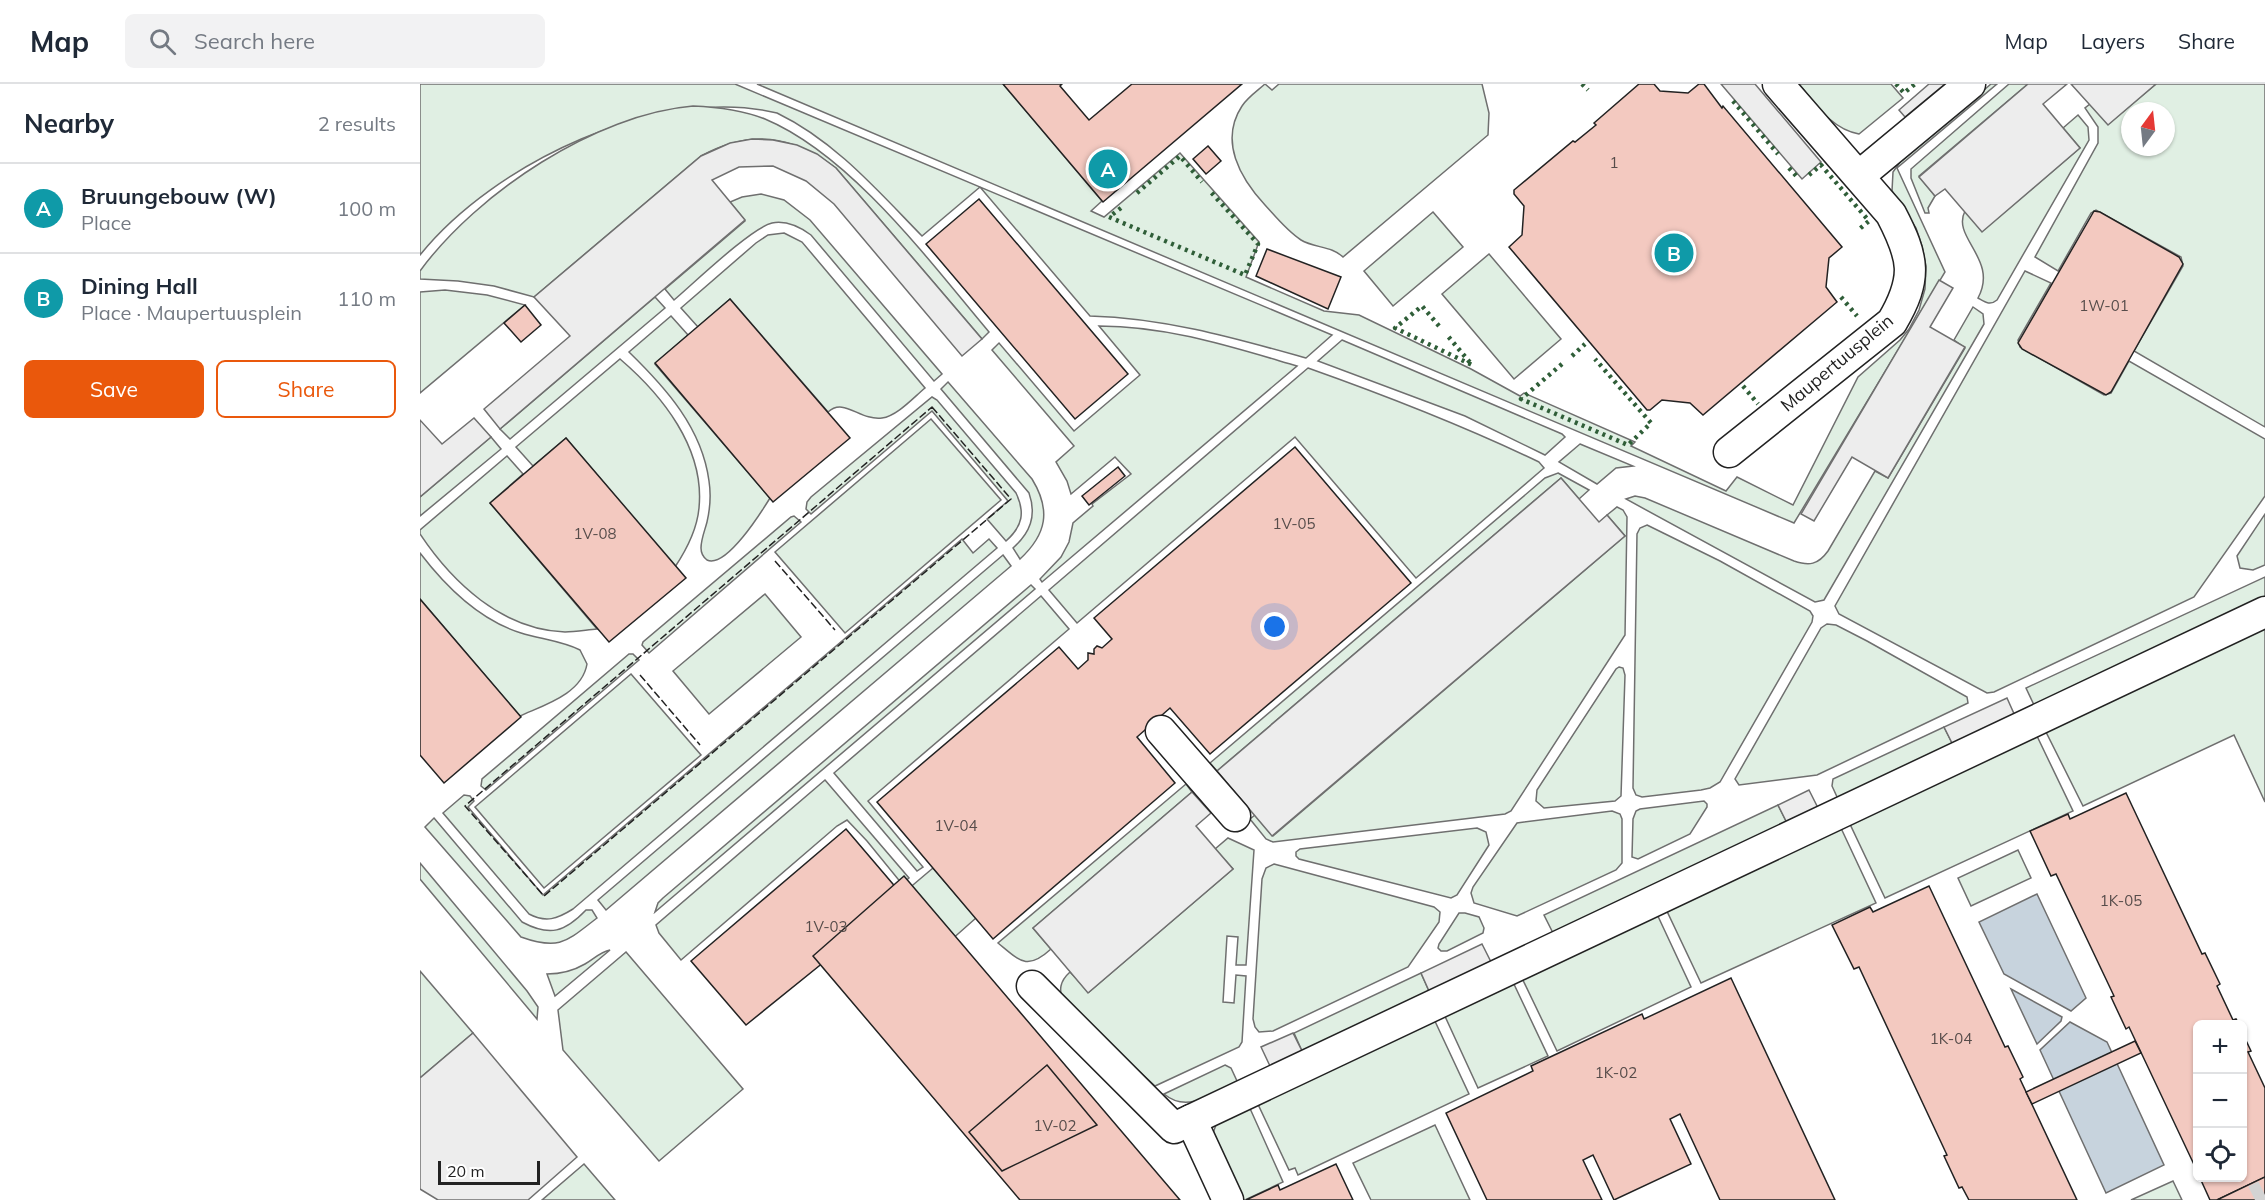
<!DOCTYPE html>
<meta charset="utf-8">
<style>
body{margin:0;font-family:Mulish,sans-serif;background:#f2f2f3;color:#1f2937}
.controls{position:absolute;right:18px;bottom:18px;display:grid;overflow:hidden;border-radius:9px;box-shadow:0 2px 4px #0004}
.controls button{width:54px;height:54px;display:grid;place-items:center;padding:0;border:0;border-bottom:2px solid #e0e1e3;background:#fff;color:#1f2937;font:30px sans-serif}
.compass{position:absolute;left:1701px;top:18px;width:54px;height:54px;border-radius:50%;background:#fff;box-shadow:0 2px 4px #0004;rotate:15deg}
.scale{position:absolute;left:18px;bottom:15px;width:102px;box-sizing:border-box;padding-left:6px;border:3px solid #222;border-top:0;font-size:16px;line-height:21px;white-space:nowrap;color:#222;-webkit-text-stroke:4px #fff;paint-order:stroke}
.you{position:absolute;left:855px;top:543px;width:21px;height:21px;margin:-15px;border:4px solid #fff;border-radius:50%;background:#1a73e8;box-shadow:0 0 0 9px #1a73e833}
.badge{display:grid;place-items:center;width:39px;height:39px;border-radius:50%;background:#ea580c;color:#fff;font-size:20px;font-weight:700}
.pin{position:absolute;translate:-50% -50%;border:3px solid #fff;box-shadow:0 2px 6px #0006}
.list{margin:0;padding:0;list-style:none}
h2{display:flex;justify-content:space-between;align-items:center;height:78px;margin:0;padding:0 24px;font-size:26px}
h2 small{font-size:20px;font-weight:400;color:#747a83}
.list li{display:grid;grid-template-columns:39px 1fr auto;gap:18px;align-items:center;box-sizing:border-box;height:90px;padding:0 24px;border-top:2px solid #e0e1e3}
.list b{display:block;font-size:22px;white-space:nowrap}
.list p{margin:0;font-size:20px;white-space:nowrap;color:#747a83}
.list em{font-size:20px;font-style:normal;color:#747a83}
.actions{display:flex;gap:12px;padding:18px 24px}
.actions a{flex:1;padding:14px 0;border:2px solid #ea580c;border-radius:9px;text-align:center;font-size:21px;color:#ea580c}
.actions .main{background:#ea580c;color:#fff}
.icon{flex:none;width:33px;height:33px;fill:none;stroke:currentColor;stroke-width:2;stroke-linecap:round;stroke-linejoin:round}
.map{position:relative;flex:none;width:1845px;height:1116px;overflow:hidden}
header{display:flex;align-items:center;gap:36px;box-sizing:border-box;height:84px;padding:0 30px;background:#fff;border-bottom:2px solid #e0e1e3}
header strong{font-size:28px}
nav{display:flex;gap:33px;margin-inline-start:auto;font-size:21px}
.search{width:420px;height:54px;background:#f2f2f3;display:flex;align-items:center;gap:15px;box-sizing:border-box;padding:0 21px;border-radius:9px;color:#747a83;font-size:22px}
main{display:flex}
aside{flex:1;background:#fff}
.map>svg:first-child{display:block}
.green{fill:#e0efe3;stroke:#6f6f6f;stroke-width:1.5;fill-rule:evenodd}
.parking{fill:#ededed;stroke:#6f6f6f;stroke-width:1.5}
.water{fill:#c7d3dd;stroke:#6f6f6f;stroke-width:1.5}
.building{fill:#f3c9c0;stroke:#222;stroke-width:1.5}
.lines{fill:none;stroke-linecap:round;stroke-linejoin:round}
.street-tunnel{stroke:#d3d3d3;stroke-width:30;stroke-dasharray:30 15;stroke-linecap:butt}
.street-casing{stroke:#222;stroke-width:33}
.street{stroke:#fff;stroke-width:30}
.hedge{stroke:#2f5e38;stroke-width:4.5;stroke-dasharray:3 4.5;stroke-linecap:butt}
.fence{stroke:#222;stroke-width:1.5;stroke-dasharray:8 3;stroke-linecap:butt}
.labels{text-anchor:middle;stroke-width:4.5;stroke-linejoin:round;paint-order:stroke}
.number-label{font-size:15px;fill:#564c4a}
.street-label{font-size:18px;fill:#222;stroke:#fff}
</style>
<header>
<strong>Map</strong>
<div class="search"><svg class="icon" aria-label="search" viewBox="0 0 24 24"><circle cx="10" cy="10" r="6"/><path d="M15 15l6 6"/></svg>Search here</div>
<nav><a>Map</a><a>Layers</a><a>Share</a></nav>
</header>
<main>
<aside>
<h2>Nearby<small>2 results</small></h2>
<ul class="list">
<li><span class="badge" style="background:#0f9aa8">A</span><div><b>Bruungebouw (W)</b><p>Place</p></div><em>100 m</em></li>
<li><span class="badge" style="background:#0f9aa8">B</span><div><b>Dining Hall</b><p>Place · Maupertuusplein</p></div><em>110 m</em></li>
</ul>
<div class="actions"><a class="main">Save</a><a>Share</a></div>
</aside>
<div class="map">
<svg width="1845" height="1116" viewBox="0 0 1845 1116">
<rect width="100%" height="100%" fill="#fff"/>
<g class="green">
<path d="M0,0H315L912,251L886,274C814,254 745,234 670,232L560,103L502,152C458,107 415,57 357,29C238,0 73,80 0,171Z"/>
<path d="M337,0H583L682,117L671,127L684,133L760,69L839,158L826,193L904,227L939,231L1051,285L1100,312L1104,309L1215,358L1211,362L1306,407L1317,393L1373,421L1438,293L1480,256L1489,245L1499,226L1505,205L1506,182L1502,162L1496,144L1472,107L1473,88L1480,78L1571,0H1577L1477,84L1525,188L1374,439Z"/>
<path d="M845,0L852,6L859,0H1062L1069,29L1068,51L923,173C912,162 894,164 881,156C867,147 856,133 845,121C820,94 799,57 822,22C827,14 837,7 845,0Z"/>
<path d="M1379,0H1471L1483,14L1439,50C1411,45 1396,20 1379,0Z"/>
<path d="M1589,0H1608L1499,92L1515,112L1508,124L1509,129H1505L1491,94V85Z"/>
<path d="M1736,0H1845V343L1714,267L1763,182L1761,173L1676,126L1671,129L1638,187L1615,173L1678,59V43L1665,24L1670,20L1688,40ZM1710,27H1746V63H1710Z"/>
<path d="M273,22C298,23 322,26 345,35C431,71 510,178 569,248L562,255L416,84C371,51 331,45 281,72L114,213L74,202L38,197L0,195V187C57,109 176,30 273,22Z"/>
<path d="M1658,31L1668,43L1669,56L1577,216C1570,222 1565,218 1558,214C1579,175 1531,154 1545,127L1562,147L1660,64L1643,44Z"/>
<path d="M341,110L364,116L390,136L522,290L514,297L391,151C380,143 367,136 352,139C331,144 274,199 254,216L245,205L325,137L310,118L322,113Z"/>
<path d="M1013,128L1043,163L973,222L944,187Z"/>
<path d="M364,149L382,158L505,304C493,314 477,332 462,334C440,337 424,313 408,328L310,215L278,243L261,224L336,159L348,151Z"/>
<path d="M1069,170L1141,255L1094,295L1022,210Z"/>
<path d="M1605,187L1631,199L1598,256L1600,263L1684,311L1691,309L1709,277L1845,355V412L1774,513L1574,608L1567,609L1419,530L1415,522Z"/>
<path d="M25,206L67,211L105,221L0,309V208Z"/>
<path d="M235,213L245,224L90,355L80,345Z"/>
<path d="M1553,223L1563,230L1564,240L1404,516L1395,518L1206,415L1215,412L1225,414L1374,477C1389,482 1398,481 1408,467L1455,387L1468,394L1545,264L1534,256Z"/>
<path d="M251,232L268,251L235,280L350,414C342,427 306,485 287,476C283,473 281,469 281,464C281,455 285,446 287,438C290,425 291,410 289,397C282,344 246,304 209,268Z"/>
<path d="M679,242C748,242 812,263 877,282L622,498L620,495L641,473L649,458L653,439L673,422L672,420L711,390L695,373L651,410L647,397L636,378L654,362L572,266L579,259L654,347L720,291Z"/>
<path d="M922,256L1142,350L1145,353L1125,371L1045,332L898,277Z"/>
<path d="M200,275C242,311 285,364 279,424C277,446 267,465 255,483L146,354L113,382L96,363Z"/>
<path d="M888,284C967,312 1044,342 1119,378L1124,384L996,494L875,353L657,539L629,506Z"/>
<path d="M528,298L612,395C631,426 627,450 600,475L593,464C610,449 617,432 609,409L521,305Z"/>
<path d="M512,313L517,316L596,409C605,428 603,442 586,457L567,435L588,417L512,327L391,430L386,425L387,418L391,413Z"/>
<path d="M511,335L581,416L425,549L355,468Z"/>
<path d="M71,353L81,365L0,432V413Z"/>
<path d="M1160,360L1213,382L1196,384L1177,400L1139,378Z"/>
<path d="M87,372L103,390L70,419L177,545C166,546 155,548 145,548C82,546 32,498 0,450V446Z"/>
<path d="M1138,389L1169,406L1159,415L1141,394L797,687L790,679L1125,394Z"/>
<path d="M1197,423L1203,426L1207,433L1205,551L1091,727L1085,730L853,758L846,755L830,735L835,731L853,752L1205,452L1187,431Z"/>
<path d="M1845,430V481L1833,486L1820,484L1817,472Z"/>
<path d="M374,432L381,438L229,569L222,561L223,558L371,433Z"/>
<path d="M1227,441L1300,477L1390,527L1393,532L1392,538L1300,698L1290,704L1281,706L1222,713L1216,711L1213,704L1217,450L1220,444Z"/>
<path d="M542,455L553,469L569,455L577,464L153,825C137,835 126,839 109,830L23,729L44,711L50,712L54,717L48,723L123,811Z"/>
<path d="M0,469C26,503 59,536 101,549C120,555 142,557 160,566L167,580C162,610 124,621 100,632L0,515Z"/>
<path d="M583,471L591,482L186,826L178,816Z"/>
<path d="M1845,493V514L1615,623L1606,604Z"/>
<path d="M611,501L615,505L235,828L238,819L243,814Z"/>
<path d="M345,510L381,553L289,630L253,587Z"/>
<path d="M621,512L649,545L448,717L503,783L497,787L414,689Z"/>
<path d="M1407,540L1416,541L1447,557L1547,613L1548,619L1397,691L1319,701L1315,695L1401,544Z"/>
<path d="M1845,542V718L1814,651L1663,722L1625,646Z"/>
<path d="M209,570H213L219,576L66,706L61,702L62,695Z"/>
<path d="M1199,583L1203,584L1205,591L1201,712L1195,717L1124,724L1116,717L1117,706L1196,585Z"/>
<path d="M211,590L281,671L124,804L55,723Z"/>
<path d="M1524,643L1533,661L1418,715L1412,702L1413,695Z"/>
<path d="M1616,650L1653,727L1465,814L1429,738Z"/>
<path d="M405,696L489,794L482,800L447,757L427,736L417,742L261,876L239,849L236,841Z"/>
<path d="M766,700L772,708L613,844L631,865C607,887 600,877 578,859Z"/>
<path d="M1284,717L1287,720V723L1270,750L1218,775L1212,773L1213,735L1216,727L1220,725Z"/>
<path d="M1358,721L1367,739L1133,849L1124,831Z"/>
<path d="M1192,727L1200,730L1202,735V779L1196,786L1097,832L1054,819L1051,809L1053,803L1097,739Z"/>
<path d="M14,734L102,838C130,853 145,848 166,826H172L177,834C147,857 140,867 101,853L5,743Z"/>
<path d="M1420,742L1456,819L1281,899L1245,823Z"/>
<path d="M1057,744L1066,748L1069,761L1037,811L1031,814L879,775L876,772V768L880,765Z"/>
<path d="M808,754L834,766L826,881H816L818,853L807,852L803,918L814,919L816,891L826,892L822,958L819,963L735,1002L644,919C638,906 640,897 650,888L669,908L813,785L795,765Z"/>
<path d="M1598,766L1611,794L1551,822L1538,794Z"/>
<path d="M0,779L107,907L118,923L117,935L0,795Z"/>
<path d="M854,780L1014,823L1020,828L1019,838L988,883L853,947L839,948L835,943L833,935L842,795L846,784Z"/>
<path d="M513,784L556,834L530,857L487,806Z"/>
<path d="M1236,828L1271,903L1137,967L1101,892Z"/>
<path d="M1039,829H1045L1059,833L1064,844L1063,849L1027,867H1021L1018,864L1019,860Z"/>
<path d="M190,866L135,912L127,890C141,890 153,887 165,880C174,875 180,868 190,866Z"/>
<path d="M206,868L323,1005L239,1077L143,966L138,926Z"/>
<path d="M0,887L53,949L0,994Z"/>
<path d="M1001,889L1009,907L882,967L874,949Z"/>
<path d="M1092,896L1128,972L1058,1004L1023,928Z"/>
<path d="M1013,933L1049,1010L878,1091L875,1084L869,1086L836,1016Z"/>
<path d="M805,981L811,984L817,997C793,1009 768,1030 744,1010Z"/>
<path d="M828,1020L863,1098L825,1116H819L792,1052L797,1038Z"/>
<path d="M1015,1041L1050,1116H951L933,1079Z"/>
<path d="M164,1080L195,1116H122Z"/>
<path d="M1753,1097L1762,1116H1711Z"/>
</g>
<g class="parking">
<path d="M1301,0H1335L1401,78L1382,95Z"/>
<path d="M1509,0H1525L1485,33L1479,26Z"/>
<path d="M1608,0H1647L1623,20L1660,64L1562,148L1525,105L1515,112L1499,93Z"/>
<path d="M1651,0H1736L1688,41Z"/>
<path d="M332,55L353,56L377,61L397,70L416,84L562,255L542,272L414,120L386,97L353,82L319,83L292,96L325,136L80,345L64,325L150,252L114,213L281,72L310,59Z"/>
<path d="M1519,196L1533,204L1510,243L1545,263L1468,394L1432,373L1394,437L1381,430Z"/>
<path d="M54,334L71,353L0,413V336L22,360Z"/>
<path d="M1141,394L1179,438L1187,431L1205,452L852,752L797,687Z"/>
<path d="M1587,614L1595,632L1533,661L1524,643Z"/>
<path d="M1389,706L1398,724L1367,739L1358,721Z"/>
<path d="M772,708L791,729L776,742L813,785L668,909L613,844Z"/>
<path d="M1062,860L1071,878L1009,907L1001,889Z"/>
<path d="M53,949L157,1073L108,1116H18L0,1105V994Z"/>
<path d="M873,949L882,967L850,982L841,963Z"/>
</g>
<g class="water">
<path d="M1617,810L1666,914L1651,927L1584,890L1559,838Z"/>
<path d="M1591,905L1642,933L1641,937L1617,960Z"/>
<path d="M1650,938L1687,958L1744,1081L1686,1109L1620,966Z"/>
</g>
<g class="building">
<path d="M583,0H642L640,2L669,36L712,0H822L683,118Z"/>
<path d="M1219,0H1234L1240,7L1268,9L1279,0H1284L1302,24L1303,22L1422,163L1409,174L1406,203L1417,218L1283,331L1270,319L1242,316L1230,326H1227L1089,163L1102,151L1104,122L1094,110V106L1153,57L1155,58L1176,41L1174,39Z"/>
<path d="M788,62L801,77L786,90L773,75Z"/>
<path d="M559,115L708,290L655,335L506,160Z"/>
<path d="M1674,127L1680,128L1759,173L1763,180L1691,308L1686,311L1602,265L1598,259Z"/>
<path d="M847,165L921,193L908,225L836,192Z"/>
<path d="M310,215L430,354L353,418L235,279Z"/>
<path d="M105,221L121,241L101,258L84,239Z"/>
<path d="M146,354L266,494L189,558L70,419Z"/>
<path d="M875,363L991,499L790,670L750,624L717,653L755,699L573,855L457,718L639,563L658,585L668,576V569L674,570V565L677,562L682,564L692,555L674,534Z"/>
<path d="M698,383L705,392L669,421L662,412Z"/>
<path d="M0,515L101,633L24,699L0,671Z"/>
<path d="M1706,709L1782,870L1785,869L1800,900L1797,902L1813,936L1816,935L1819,940H1778V1089L1709,943L1706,945L1691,913L1694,912L1636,790L1631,792L1610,747L1648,730L1650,735Z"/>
<path d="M426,745L542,881L462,949L404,878L326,941L271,877Z"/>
<path d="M484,792L760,1116H600L393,872Z"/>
<path d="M1509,802L1585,963L1588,962L1603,993L1600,995L1657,1116H1549L1542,1103L1539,1104L1524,1072L1527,1071L1439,883L1434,885L1412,841L1450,823L1453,828Z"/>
<path d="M1311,894L1415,1116H1300L1260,1030L1250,1035L1271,1080L1194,1116L1173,1071L1163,1076L1182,1116H1067L1026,1029L1113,987L1111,982L1222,930L1224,935Z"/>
<path d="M1822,948L1831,967L1828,968L1845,1004V1093L1797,1116H1790L1780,1094H1822Z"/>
<path d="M1715,957L1721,969L1612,1020L1606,1008Z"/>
<path d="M627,981L677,1041L582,1087L549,1048Z"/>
<path d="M916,1080L933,1116H826L858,1101L860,1106Z"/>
<path d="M1845,1093V1116H1797Z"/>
</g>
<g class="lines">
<path class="street-tunnel" d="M1835,1116L1845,1111"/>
<g class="street-casing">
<g id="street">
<path d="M1439,92L1550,0"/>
<path d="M1309,368L1472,238C1498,194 1494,174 1471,130L1358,0"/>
<path d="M741,647L815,732"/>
<path d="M612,902L754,1044L1845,528"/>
<path d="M771,1036L808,1116"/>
</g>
</g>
<use href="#street" class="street"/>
<g class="hedge">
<path d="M1162,0L1168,6"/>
<path d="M1476,0L1484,9L1495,0"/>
<path d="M1313,17L1358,70"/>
<path d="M1369,84L1379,95"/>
<path d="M1389,91L1401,81L1449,137L1437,147"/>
<path d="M717,109L760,72L782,98"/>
<path d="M701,124L689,133L825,191L838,160L789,106"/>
<path d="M1421,213L1437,232"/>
<path d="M1019,242L1002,222L975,244L1052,281L1027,251"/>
<path d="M1152,272L1165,260"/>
<path d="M1142,280L1101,315L1208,361L1231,339L1175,275"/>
<path d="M1323,302L1338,320"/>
</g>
<g class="fence">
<path d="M512,323L591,415L124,812L45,722Z"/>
<path d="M355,477L415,546"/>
<path d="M220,591L280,661"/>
</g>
</g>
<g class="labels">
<g class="number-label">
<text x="1194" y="84">1</text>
<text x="1684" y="227">1W-01</text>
<text x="874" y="445">1V-05</text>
<text x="175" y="455">1V-08</text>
<text x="536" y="747">1V-04</text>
<text x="1701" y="822">1K-05</text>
<text x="406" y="848">1V-03</text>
<text x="1531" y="960">1K-04</text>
<text x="1196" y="994">1K-02</text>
<text x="635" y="1047">1V-02</text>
</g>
<g class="street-label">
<text transform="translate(1417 279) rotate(-40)" y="6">Maupertuusplein</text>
</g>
</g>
</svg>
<div class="controls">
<button>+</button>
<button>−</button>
<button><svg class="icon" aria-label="locate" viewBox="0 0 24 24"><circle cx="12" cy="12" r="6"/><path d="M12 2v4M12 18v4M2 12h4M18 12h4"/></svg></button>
</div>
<svg class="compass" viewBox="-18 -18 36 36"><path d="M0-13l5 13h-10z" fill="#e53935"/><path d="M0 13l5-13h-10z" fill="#747a83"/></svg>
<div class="scale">20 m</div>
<div class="you"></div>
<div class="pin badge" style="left:688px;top:85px;background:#0f9aa8">A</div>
<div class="pin badge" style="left:1254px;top:169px;background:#0f9aa8">B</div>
</div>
</main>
